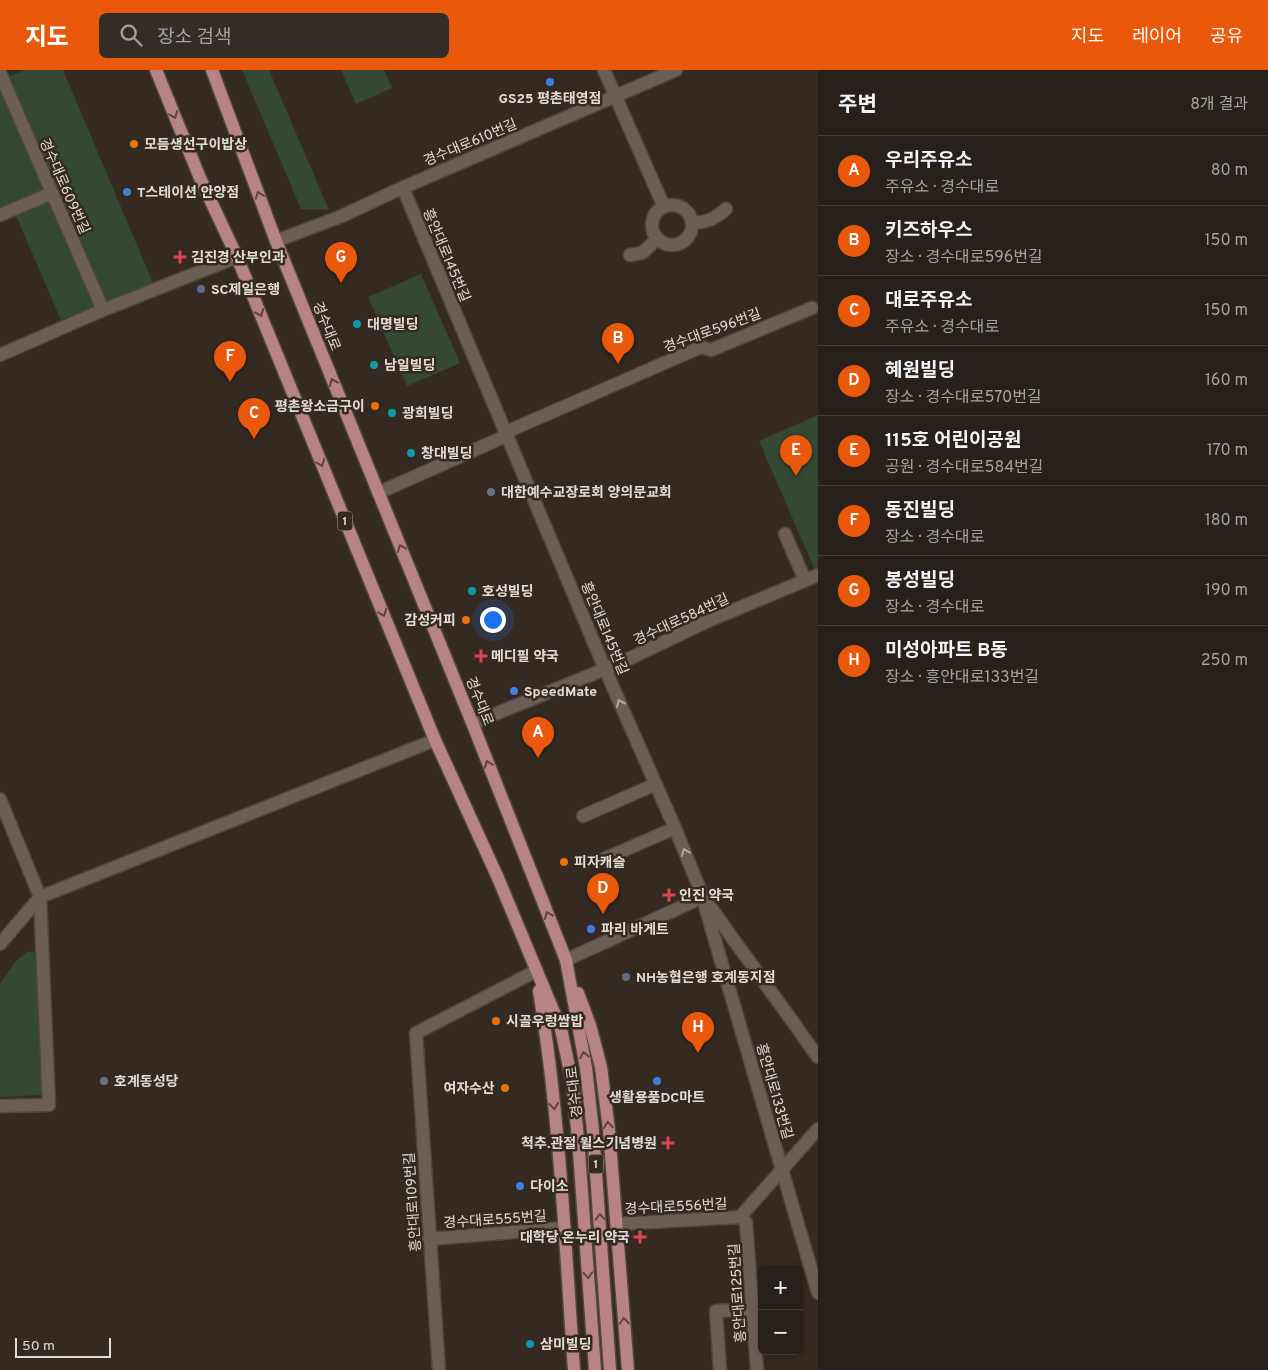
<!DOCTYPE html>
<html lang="ko">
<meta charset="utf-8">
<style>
body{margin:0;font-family:Overpass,"Noto Sans KR",sans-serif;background:#342d27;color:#f1f3f6}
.controls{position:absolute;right:15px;bottom:15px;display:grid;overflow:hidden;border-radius:8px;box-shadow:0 1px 4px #0004}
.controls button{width:45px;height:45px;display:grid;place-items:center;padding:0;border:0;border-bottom:1px solid #443e39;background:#28201a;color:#f1f3f6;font:25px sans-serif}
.scale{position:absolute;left:15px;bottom:12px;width:96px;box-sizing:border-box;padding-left:5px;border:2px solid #e2dbd5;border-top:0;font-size:14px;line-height:18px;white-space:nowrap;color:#e2dbd5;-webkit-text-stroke:4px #352a22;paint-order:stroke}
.you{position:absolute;left:492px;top:549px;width:18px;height:18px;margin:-12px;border:4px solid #fff;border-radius:50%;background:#1a73e8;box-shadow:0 0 0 8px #1a73e833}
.badge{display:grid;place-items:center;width:32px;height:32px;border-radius:50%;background:#ea580c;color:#fff;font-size:16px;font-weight:700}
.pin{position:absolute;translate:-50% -41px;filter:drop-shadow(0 1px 2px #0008)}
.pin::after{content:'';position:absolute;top:26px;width:18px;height:15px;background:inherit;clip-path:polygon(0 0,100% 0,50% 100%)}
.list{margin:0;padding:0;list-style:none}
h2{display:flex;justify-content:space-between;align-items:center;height:65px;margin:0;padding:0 20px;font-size:21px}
h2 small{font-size:16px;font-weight:400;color:#a5a3a2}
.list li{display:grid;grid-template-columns:32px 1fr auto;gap:15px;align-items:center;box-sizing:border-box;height:70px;padding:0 20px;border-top:1px solid #443e39}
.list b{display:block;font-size:19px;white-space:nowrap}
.list p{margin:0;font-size:16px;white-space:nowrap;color:#a5a3a2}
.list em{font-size:16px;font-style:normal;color:#a5a3a2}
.icon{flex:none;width:28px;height:28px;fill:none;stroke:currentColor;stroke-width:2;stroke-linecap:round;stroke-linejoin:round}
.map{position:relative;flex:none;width:818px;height:1300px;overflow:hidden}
header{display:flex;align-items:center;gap:30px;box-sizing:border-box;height:70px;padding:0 25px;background:#ea580c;color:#fff}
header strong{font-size:24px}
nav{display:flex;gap:28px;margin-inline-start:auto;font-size:18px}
.search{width:350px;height:45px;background:#342d27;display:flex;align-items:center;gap:12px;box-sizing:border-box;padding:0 18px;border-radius:8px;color:#a5a3a2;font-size:19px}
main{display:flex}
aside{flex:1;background:#28201a}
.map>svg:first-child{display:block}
.green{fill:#344833}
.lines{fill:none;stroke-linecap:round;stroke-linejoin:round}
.minor-casing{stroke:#504640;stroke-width:15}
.major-casing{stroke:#504640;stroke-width:15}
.minor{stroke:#6b5e55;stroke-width:12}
.major{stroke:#b78386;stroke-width:12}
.oneway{stroke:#5c4540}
.oneway2{stroke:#b2a9a2}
.shop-dot{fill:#3f7fe0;stroke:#352a22;stroke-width:2}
.food-dot{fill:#e8710a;stroke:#352a22;stroke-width:2}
.health-dot{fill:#e0444e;stroke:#352a22;stroke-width:2}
.service-dot{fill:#5c6f8a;stroke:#352a22;stroke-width:2}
.culture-dot{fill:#0f9aa8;stroke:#352a22;stroke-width:2}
.worship-dot{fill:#6b7280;stroke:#352a22;stroke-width:2}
.labels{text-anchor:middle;stroke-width:5;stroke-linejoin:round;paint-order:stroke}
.shield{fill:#352a22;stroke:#aea69f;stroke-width:1}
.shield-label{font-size:12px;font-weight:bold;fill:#e2dbd5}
.poi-label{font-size:14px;font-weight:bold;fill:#e2dbd5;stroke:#352a22;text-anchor:start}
.street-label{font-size:14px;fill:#e2dbd5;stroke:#352a22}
</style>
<header>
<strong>지도</strong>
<div class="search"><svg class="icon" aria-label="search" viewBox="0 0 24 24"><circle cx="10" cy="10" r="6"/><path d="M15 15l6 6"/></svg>장소 검색</div>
<nav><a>지도</a><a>레이어</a><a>공유</a></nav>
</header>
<main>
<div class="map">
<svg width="818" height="1300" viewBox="0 0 818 1300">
<rect width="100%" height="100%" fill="#352a22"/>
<g class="green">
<path d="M25,0H63L153,213L61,250L11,134L0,138V10Z"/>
<path d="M242,0H269L329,140L301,139Z"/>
<path d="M341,0H384L392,18L356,34Z"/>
<path d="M421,204L460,293L407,316L368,227Z"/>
<path d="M818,345V505H817L759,371Z"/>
<path d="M38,881L40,886L42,1025L0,1027V914L15,892L27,882Z"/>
</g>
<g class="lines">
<g class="minor-casing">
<g id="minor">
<path d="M604,0L664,137"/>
<path d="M0,3L103,240"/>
<path d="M403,118L605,599L675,758L703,827L818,987"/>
<circle cx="672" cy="155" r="20"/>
<path d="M0,145L52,123"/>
<path d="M693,153C707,152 715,149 726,139"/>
<path d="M276,171L342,146L395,121L676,0"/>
<path d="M630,185L642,183L657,169"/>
<path d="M0,285L103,240L237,187"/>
<path d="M513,359L701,277L711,280L812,238"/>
<path d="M378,423L508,365"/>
<path d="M785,464L805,510"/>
<path d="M473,655L488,647L620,593L708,551L818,505"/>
<path d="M0,729L40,827L49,1035L0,1036"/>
<path d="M583,746L656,714"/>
<path d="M604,789L675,758"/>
<path d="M705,836L818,1223"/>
<path d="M0,874L40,827L435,670"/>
<path d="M566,890L703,827"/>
<path d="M740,1147L746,1152L757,1300"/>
<path d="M617,1154L740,1147L818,1059"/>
<path d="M429,1169L564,1158"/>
<path d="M439,1300L416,963L536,901"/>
<path d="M720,1300L716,1241L753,1239"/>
</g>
</g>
<g class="major-casing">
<g id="major">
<path d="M156,0L200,108L237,187L435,670L498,808L561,959L572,1011L578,1068L595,1300"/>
<path d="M212,0L276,171L473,655L566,890L586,998L593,1061L610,1300"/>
<path d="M539,921C560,1046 565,1174 574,1300"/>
<path d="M578,923L590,955L601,997L609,1060L628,1300"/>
</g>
</g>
<use href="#minor" class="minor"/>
<use href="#major" class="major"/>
</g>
<defs><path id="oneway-chevron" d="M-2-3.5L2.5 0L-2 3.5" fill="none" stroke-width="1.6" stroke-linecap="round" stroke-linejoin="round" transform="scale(1.25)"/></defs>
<g class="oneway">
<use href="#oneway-chevron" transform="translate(174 45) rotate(68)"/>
<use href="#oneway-chevron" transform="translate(259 125) rotate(-110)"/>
<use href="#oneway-chevron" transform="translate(260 243) rotate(68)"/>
<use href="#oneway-chevron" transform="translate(333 312) rotate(-112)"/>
<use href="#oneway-chevron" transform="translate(321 393) rotate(68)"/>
<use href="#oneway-chevron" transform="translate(401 478) rotate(-112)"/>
<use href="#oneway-chevron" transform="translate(383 543) rotate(68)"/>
<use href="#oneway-chevron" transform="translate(488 694) rotate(-111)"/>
<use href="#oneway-chevron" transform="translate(548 845) rotate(-112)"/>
<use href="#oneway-chevron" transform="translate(584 985) rotate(-101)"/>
<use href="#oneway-chevron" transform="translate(554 1036) rotate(84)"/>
<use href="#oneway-chevron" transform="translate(608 1055) rotate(-97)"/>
<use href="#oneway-chevron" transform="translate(600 1147) rotate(-94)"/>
<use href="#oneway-chevron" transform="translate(588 1205) rotate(86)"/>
<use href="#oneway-chevron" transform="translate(624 1251) rotate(-94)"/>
</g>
<g class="oneway2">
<use href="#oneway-chevron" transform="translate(620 633) rotate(-114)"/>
<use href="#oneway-chevron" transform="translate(685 782) rotate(-112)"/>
</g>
<g class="shop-dot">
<circle cx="550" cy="12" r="5"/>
<circle cx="127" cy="122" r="5"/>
<circle cx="514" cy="621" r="5"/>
<circle cx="591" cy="859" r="5"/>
<circle cx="657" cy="1011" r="5"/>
<circle cx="520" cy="1116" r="5"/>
</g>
<g class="food-dot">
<circle cx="134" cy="74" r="5"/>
<circle cx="375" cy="336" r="5"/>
<circle cx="466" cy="550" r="5"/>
<circle cx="564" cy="792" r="5"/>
<circle cx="496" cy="951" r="5"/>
<circle cx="505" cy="1018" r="5"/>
</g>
<g class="health-dot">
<path d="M177.5 179.5h5v5h5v5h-5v5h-5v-5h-5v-5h5z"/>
<path d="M478.5 578.5h5v5h5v5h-5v5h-5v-5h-5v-5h5z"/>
<path d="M666.5 817.5h5v5h5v5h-5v5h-5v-5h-5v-5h5z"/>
<path d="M665.5 1065.5h5v5h5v5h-5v5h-5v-5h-5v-5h5z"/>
<path d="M637.5 1159.5h5v5h5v5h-5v5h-5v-5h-5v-5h5z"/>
</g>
<g class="service-dot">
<circle cx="201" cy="219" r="5"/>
<circle cx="626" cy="907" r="5"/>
</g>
<g class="culture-dot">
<circle cx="357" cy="254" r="5"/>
<circle cx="374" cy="295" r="5"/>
<circle cx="392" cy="343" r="5"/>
<circle cx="411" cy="383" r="5"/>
<circle cx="472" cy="521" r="5"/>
<circle cx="530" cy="1274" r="5"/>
</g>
<g class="worship-dot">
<circle cx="491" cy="422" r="5"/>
<circle cx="104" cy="1011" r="5"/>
</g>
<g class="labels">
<g class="shield">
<rect x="337.5" y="441.5" width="15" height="19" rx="4"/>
<rect x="588.5" y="1084.5" width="15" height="19" rx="4"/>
</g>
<g class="shield-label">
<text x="345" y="455">1</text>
<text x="596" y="1098">1</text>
</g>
<g class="poi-label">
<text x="550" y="33" text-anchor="middle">GS25 평촌태영점</text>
<text x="144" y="79">모듬생선구이밥상</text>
<text x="137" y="127">T스테이션 안양점</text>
<text x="191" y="192">김진경 산부인과</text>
<text x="211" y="224">SC제일은행</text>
<text x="367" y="259">대명빌딩</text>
<text x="384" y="300">남일빌딩</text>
<text x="365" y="341" text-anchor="end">평촌왕소금구이</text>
<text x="402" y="348">광희빌딩</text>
<text x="421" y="388">창대빌딩</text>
<text x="501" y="427">대한예수교장로회 양의문교회</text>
<text x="482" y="526">호성빌딩</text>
<text x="456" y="555" text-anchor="end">감성커피</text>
<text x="491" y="591">메디필 약국</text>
<text x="524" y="626">SpeedMate</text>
<text x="574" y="797">피자캐슬</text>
<text x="679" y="830">인진 약국</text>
<text x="601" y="864">파리 바게트</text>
<text x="636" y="912">NH농협은행 호계동지점</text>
<text x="506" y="956">시골우렁쌈밥</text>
<text x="114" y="1016">호계동성당</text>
<text x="495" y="1023" text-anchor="end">여자수산</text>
<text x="657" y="1032" text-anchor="middle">생활용품DC마트</text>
<text x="657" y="1078" text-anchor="end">척추.관절 윌스기념병원</text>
<text x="530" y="1121">다이소</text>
<text x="630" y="1172" text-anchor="end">대학당 온누리 약국</text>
<text x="540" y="1279">삼미빌딩</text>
</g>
<g class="street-label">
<text transform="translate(470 72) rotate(-23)" y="5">경수대로610번길</text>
<text transform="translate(65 116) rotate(66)" y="5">경수대로609번길</text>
<text transform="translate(447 185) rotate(67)" y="5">흥안대로145번길</text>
<text transform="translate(327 256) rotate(68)" y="5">경수대로</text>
<text transform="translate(712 260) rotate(-20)" y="5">경수대로596번길</text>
<text transform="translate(681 549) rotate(-25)" y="5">경수대로584번길</text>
<text transform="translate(605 558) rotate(67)" y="5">흥안대로145번길</text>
<text transform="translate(480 631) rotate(68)" y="5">경수대로</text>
<text transform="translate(775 1021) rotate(74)" y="5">흥안대로133번길</text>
<text transform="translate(574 1022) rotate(-97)" y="5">경수대로</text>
<text transform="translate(412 1132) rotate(-94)" y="5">흥안대로109번길</text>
<text transform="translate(676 1136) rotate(-3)" y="5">경수대로556번길</text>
<text transform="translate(495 1149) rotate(-4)" y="5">경수대로555번길</text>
<text transform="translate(737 1223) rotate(-94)" y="5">흥안대로125번길</text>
</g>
</g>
</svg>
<div class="controls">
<button>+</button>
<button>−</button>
</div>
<div class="scale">50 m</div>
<div class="you"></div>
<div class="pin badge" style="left:538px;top:688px">A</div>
<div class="pin badge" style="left:618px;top:294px">B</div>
<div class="pin badge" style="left:254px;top:369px">C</div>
<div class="pin badge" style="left:603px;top:844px">D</div>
<div class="pin badge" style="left:796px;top:406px">E</div>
<div class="pin badge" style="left:230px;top:312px">F</div>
<div class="pin badge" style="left:341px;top:213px">G</div>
<div class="pin badge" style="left:698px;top:983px">H</div>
</div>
<aside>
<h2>주변<small>8개 결과</small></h2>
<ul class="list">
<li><span class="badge">A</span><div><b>우리주유소</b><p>주유소 · 경수대로</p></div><em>80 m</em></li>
<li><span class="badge">B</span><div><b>키즈하우스</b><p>장소 · 경수대로596번길</p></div><em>150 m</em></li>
<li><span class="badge">C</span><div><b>대로주유소</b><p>주유소 · 경수대로</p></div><em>150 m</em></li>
<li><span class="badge">D</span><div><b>혜원빌딩</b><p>장소 · 경수대로570번길</p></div><em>160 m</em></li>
<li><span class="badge">E</span><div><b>115호 어린이공원</b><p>공원 · 경수대로584번길</p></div><em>170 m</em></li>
<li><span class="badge">F</span><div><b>동진빌딩</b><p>장소 · 경수대로</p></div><em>180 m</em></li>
<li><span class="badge">G</span><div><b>봉성빌딩</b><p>장소 · 경수대로</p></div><em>190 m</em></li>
<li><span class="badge">H</span><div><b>미성아파트 B동</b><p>장소 · 흥안대로133번길</p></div><em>250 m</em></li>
</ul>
</aside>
</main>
